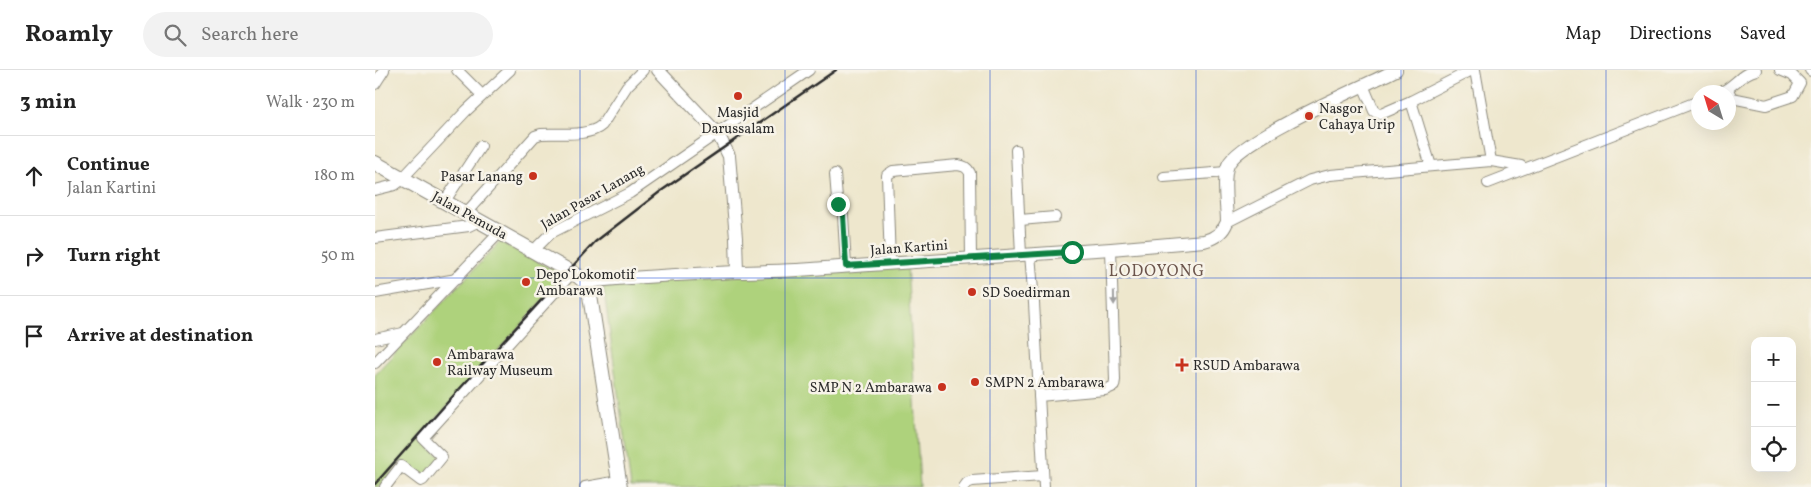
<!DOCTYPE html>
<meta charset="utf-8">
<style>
body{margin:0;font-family:Vollkorn,serif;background:#f2f2f2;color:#222}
.controls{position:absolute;right:15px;bottom:15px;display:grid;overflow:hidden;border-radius:10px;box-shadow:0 5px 20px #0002}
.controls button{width:45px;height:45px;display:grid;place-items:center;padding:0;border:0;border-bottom:1px solid #e0e0e0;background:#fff;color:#222;font:25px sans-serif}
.compass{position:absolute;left:1316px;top:15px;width:45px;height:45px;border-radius:50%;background:#fff;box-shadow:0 5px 20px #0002;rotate:322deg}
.stop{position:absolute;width:15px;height:15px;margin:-11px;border:4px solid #0b8043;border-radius:50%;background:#fff}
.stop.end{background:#0b8043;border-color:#fff;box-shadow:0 1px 5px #0008}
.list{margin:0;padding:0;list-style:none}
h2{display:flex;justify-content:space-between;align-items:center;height:65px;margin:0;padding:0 20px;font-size:21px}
h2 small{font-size:16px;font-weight:400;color:#767676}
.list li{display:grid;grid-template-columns:32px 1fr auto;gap:15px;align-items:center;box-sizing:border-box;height:80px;padding:0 20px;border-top:1px solid #e0e0e0}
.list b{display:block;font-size:19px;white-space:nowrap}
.list p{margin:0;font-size:16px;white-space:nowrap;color:#767676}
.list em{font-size:16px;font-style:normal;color:#767676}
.icon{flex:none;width:28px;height:28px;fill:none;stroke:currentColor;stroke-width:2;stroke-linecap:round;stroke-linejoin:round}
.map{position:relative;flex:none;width:1436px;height:417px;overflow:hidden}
header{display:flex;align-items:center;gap:30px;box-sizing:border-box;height:70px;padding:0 25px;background:#fff;border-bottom:1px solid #e0e0e0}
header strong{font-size:24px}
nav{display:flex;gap:28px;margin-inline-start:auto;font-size:18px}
.search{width:350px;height:45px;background:#f2f2f2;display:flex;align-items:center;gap:12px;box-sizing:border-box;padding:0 18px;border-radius:28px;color:#767676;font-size:19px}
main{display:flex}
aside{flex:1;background:#fff}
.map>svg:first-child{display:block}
.green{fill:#aed27b;stroke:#6c7e53}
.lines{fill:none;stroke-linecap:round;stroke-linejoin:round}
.minor-casing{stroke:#8c897c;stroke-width:12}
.tertiary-casing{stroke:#8c897c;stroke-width:14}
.secondary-casing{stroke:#8c897c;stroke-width:16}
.minor{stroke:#fff;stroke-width:10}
.tertiary{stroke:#fff;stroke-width:12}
.secondary{stroke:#fff;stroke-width:14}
.rail{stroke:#2b2b2b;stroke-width:2.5}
.oneway{fill:#a0a0a0}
.route{stroke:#0b8043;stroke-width:6}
.grid{fill:none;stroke:#1d4ed8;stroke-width:1;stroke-opacity:0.55}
.poi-dot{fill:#c8321e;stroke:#f7f3e8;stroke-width:2}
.labels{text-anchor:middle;stroke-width:5;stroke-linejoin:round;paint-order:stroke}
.poi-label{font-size:14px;fill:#2b2b2b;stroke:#f7f3e8;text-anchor:start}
.street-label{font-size:14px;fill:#2b2b2b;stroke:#f7f3e8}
.quarter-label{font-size:16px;letter-spacing:1px;fill:#6c554c;stroke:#f7f3e8}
</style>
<header>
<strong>Roamly</strong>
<div class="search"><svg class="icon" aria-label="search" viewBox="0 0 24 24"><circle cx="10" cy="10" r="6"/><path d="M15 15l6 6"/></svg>Search here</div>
<nav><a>Map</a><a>Directions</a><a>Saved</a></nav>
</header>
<main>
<aside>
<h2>3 min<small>Walk · 230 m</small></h2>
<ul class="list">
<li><svg class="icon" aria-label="ahead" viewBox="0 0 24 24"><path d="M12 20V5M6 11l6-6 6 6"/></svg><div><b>Continue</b><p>Jalan Kartini</p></div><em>180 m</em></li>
<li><svg class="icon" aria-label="right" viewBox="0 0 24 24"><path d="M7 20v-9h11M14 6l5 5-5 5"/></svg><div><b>Turn right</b></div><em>50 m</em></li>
<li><svg class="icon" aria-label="arrive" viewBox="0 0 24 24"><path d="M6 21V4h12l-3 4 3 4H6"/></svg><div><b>Arrive at destination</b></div></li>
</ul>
</aside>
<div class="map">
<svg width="1436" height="417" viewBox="0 0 1436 417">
<rect width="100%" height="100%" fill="#f7f3e8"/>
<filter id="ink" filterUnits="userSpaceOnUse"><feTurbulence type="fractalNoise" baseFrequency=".02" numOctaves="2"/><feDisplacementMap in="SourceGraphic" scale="10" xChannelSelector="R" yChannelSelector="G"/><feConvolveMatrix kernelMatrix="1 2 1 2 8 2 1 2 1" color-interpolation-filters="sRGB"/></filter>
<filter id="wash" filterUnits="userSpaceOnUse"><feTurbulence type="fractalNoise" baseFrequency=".0096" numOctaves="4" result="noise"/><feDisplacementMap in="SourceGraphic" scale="20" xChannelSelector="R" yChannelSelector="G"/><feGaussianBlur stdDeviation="1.12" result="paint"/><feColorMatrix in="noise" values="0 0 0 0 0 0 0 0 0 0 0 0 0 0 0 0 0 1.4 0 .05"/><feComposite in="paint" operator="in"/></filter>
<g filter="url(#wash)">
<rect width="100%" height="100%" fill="#eee7cd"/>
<g class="green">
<path d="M125,172L190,206L44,368L66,387L46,409L25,392L5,417H0V304Z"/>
<path d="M532,194L545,417H256L228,214Z"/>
</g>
</g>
<g filter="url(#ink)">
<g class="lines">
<g class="minor-casing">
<g id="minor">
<path d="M82,0L107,25"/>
<path d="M1100,0L1116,91"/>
<path d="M1435,0L1436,1"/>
<path d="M0,14L9,0"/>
<path d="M988,15L999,41L1002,43L1006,44L1036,31L1097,0"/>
<path d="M1353,20L1357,28L1391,35L1418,26L1425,13L1417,5L1405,0"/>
<path d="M1346,22C1359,17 1366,3 1381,0"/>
<path d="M1036,31L1056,96"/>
<path d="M641,80L646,185"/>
<path d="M460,104L462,129L468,145L471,196"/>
<path d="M789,107L851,102"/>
<path d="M1113,113L1324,31"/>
<path d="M0,120L20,115L24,112L91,41L135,0"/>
<path d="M70,131L106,76"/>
<path d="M91,143L160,66L166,64C184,63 214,67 227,55L252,16L268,0"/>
<path d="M645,150L680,147"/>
<path d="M852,152L935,110L955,105L1116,91L1146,96"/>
<path d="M0,168L94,156L104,151"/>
<path d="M158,181L176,163L255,123L434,0"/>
<path d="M655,184L659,233L669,417"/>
<path d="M515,193L512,105L518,101L583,95C589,96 592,97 595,103L596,188"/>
<path d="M0,223L82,209"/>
<path d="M0,269L28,263"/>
<path d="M0,293L125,162"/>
<path d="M664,326L730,320L739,316L740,310L736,179"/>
<path d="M10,417L26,396L46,411L48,410L67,387L48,368L197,203"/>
<path d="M210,417L244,411"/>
<path d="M589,417L592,413L597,411L668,406"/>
</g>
</g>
<g class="tertiary-casing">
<g id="tertiary">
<path d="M283,0L343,64L354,86L361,168L362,202"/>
<path d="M210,212C260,207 311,204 362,202C392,201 420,201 450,198L736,179L829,171C840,168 848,163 852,152C852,137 847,109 853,95C863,70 991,15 1021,0"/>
</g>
</g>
<g class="secondary-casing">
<path id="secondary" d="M0,93L203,206L210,212L215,226L245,417"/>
</g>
<use href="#minor" class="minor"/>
<use href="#tertiary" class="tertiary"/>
<use href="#secondary" class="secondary"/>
<path class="rail" d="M0,414L79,325L220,172L286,121L461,0"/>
</g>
<defs><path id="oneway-solid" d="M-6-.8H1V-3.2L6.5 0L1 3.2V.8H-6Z" transform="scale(1.25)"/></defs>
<use class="oneway" href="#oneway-solid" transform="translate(739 228) rotate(89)"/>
</g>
<g class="lines" filter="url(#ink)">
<path class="route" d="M463,134L468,145L471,196L697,182"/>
</g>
<path class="grid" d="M205,0V417M410,0V417M615,0V417M821,0V417M1026,0V417M1231,0V417M0,208H1436"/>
<g class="poi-dot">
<circle cx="363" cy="26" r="5"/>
<circle cx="934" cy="46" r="5"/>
<circle cx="158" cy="106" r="5"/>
<circle cx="151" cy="212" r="5"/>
<circle cx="597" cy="222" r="5"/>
<circle cx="62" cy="292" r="5"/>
<path d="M804.5 287.5h5v5h5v5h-5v5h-5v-5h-5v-5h5z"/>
<circle cx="600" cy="312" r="5"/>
<circle cx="567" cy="317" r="5"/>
</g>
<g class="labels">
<g class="poi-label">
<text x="944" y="43">Nasgor<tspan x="944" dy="16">Cahaya Urip</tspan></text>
<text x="363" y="47" text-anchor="middle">Masjid<tspan x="363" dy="16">Darussalam</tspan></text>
<text x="148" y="111" text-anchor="end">Pasar Lanang</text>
<text x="161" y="209">Depo Lokomotif<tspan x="161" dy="16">Ambarawa</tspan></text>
<text x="607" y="227">SD Soedirman</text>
<text x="72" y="289">Ambarawa<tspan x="72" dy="16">Railway Museum</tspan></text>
<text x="818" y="300">RSUD Ambarawa</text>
<text x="610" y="317">SMPN 2 Ambarawa</text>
<text x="557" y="322" text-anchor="end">SMP N 2 Ambarawa</text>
</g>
<g class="street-label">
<text transform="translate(217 126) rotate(-30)" y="5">Jalan Pasar Lanang</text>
<text transform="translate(95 145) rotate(29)" y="5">Jalan Pemuda</text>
<text transform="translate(534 177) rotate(-4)" y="5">Jalan Kartini</text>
</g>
<g class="quarter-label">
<text x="782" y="206">LODOYONG</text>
</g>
</g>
</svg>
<div class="controls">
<button>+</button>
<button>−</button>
<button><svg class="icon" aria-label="locate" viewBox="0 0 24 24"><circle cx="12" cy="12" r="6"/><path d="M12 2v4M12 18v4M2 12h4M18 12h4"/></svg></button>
</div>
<svg class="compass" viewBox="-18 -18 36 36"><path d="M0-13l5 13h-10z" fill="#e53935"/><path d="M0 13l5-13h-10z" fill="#767676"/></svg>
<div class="stop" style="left:697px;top:182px"></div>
<div class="stop end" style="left:463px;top:134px"></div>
</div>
</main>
